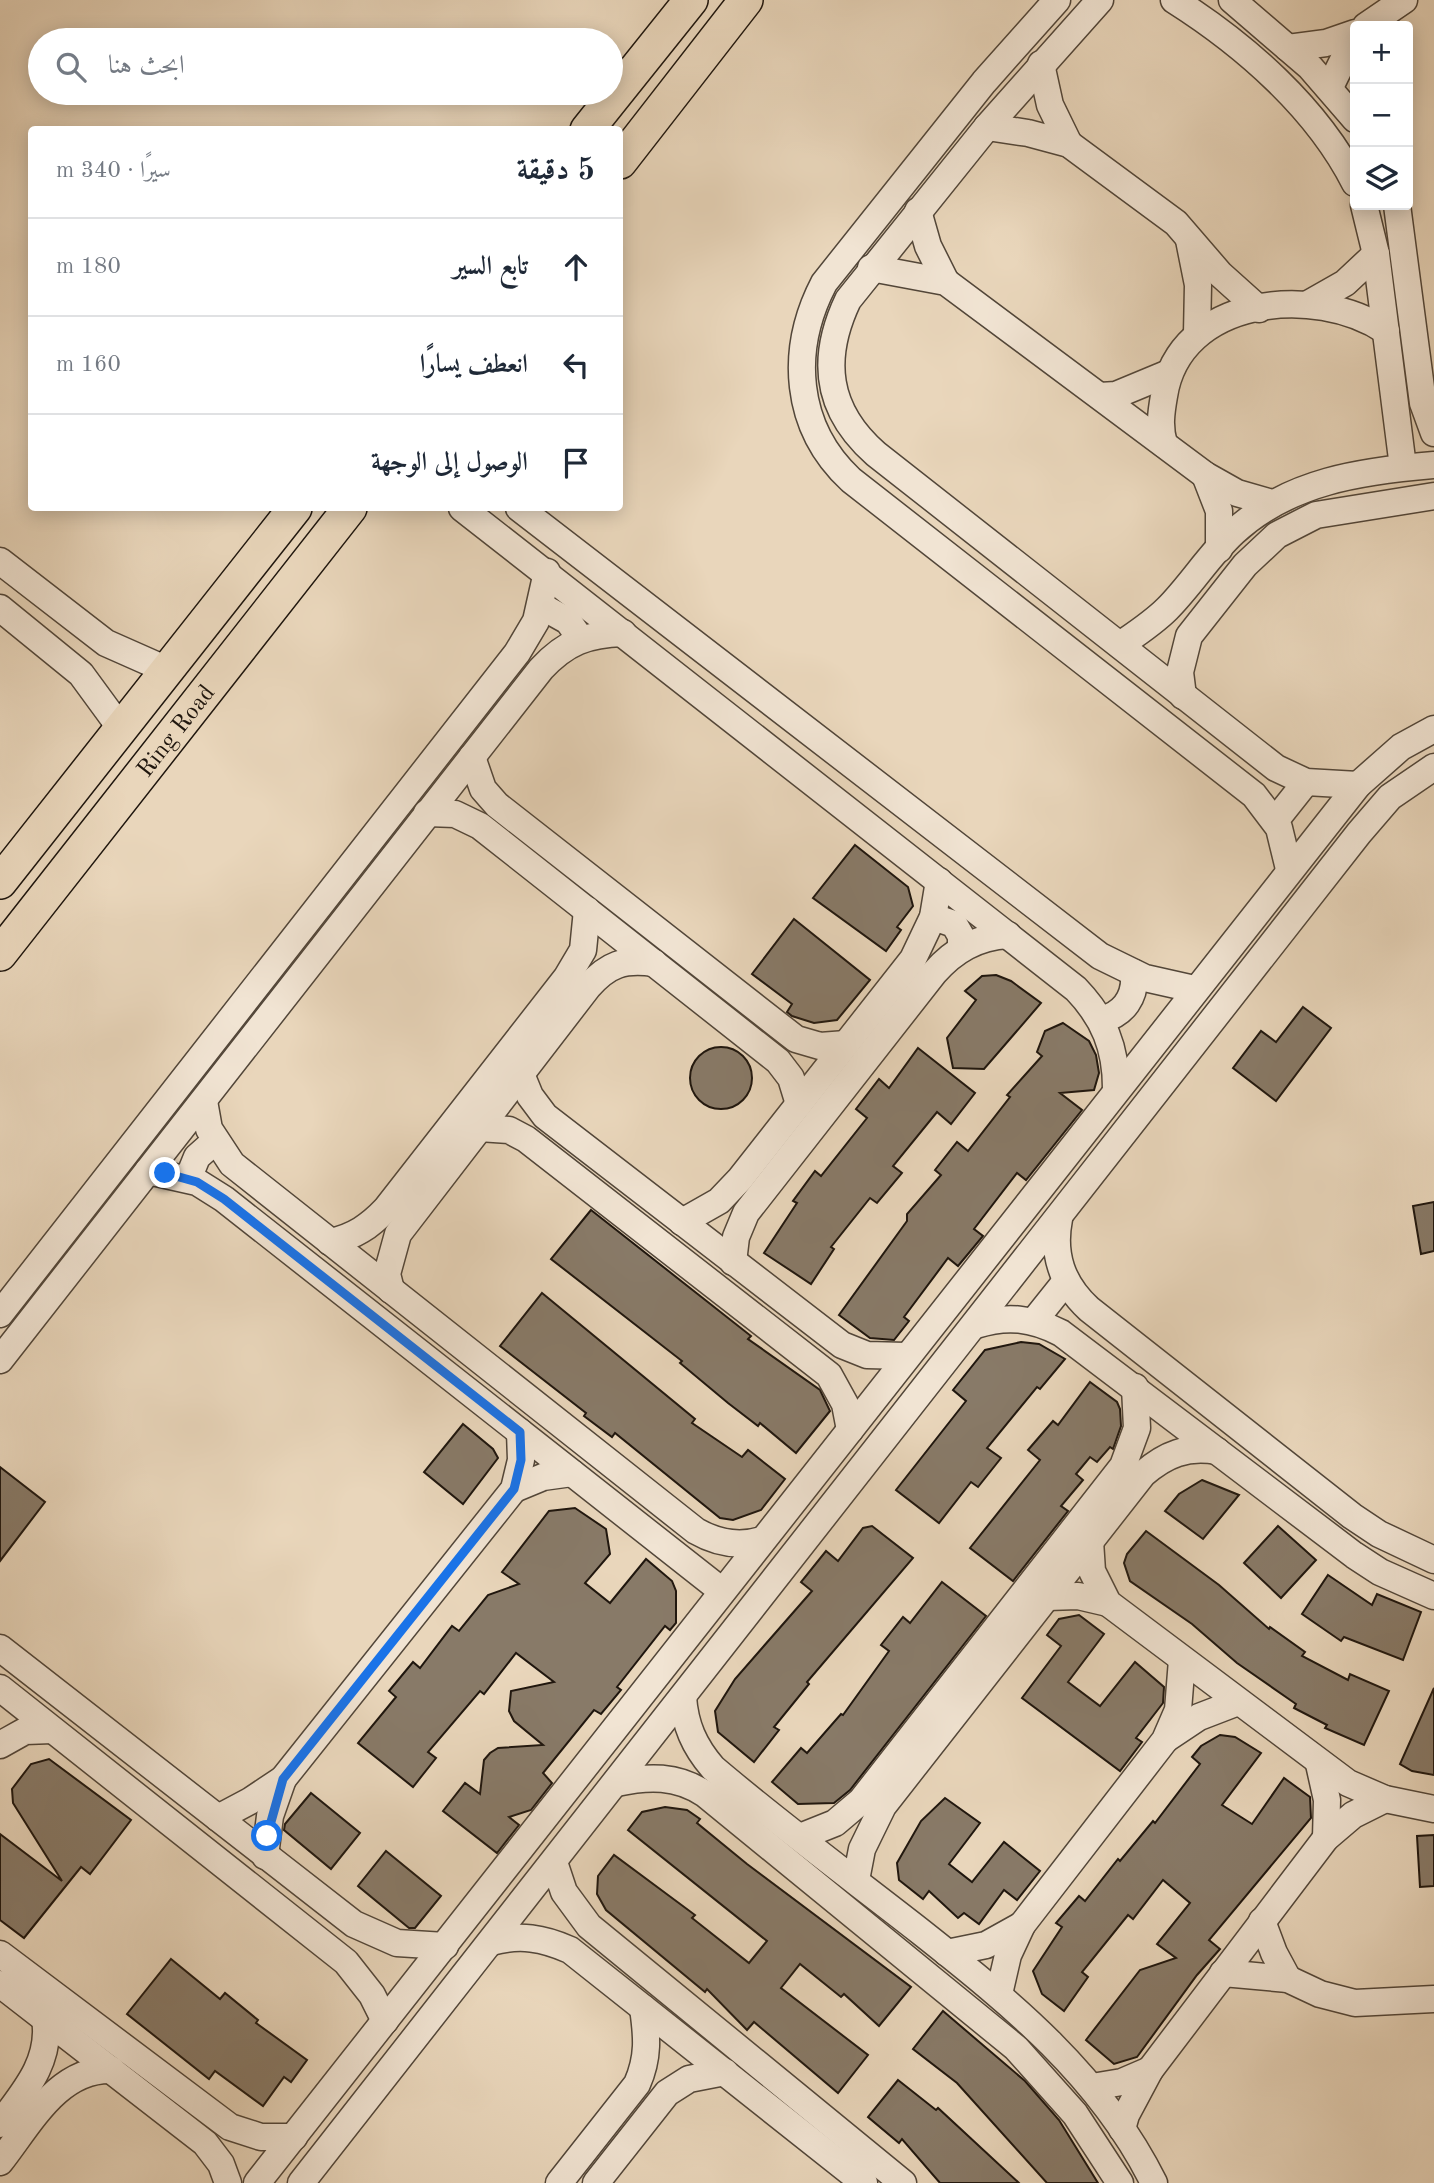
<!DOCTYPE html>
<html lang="ar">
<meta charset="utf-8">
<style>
body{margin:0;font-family:"Old Standard TT",Amiri,serif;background:#f6f6f7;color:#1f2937;direction:rtl}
.controls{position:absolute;right:21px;top:21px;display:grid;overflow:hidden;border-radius:7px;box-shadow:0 4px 18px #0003}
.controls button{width:63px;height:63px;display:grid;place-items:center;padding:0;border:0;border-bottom:2px solid #e0e1e3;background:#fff;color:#1f2937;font:35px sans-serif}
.stop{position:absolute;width:21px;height:21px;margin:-16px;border:5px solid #1a73e8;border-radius:50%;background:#fff}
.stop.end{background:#1a73e8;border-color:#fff;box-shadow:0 2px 7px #0008}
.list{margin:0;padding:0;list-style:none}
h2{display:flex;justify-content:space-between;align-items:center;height:91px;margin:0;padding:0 28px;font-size:30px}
h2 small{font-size:23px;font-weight:400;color:#747a83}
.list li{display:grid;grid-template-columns:46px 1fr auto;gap:21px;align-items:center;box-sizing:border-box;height:98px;padding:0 28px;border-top:2px solid #e0e1e3}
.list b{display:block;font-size:26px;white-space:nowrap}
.list em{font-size:23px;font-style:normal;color:#747a83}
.icon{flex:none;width:38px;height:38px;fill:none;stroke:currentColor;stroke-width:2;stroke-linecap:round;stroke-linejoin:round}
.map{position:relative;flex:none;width:1434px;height:2183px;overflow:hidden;direction:ltr}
.search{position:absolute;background:#fff;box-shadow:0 4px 18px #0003;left:28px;top:28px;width:595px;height:77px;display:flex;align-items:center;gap:18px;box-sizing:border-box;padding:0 24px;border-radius:38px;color:#747a83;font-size:26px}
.panel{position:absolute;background:#fff;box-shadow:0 4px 18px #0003;left:28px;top:126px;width:595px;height:385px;border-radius:7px;direction:rtl}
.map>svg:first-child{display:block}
.building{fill:#887a68;stroke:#1f160e;stroke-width:2}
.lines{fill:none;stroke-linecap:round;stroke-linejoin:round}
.minor-casing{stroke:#524639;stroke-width:29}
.major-casing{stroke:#1f160e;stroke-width:36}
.minor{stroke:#f1e4d3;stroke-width:26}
.major{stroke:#e9d6bb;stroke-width:33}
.route{stroke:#1a73e8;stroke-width:9}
.labels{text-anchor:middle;stroke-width:5;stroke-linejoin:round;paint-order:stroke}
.street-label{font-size:24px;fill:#1f160e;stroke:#f1e4d3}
</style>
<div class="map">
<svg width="1434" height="2183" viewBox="0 0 1434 2183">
<rect width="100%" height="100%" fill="#e9d6bb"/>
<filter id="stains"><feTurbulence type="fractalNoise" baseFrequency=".00286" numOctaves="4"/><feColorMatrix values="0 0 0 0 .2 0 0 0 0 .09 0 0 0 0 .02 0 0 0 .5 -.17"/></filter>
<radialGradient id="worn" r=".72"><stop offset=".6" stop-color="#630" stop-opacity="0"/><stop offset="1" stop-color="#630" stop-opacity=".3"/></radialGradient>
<g class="building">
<path d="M855,845L908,887L913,906L897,927L901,930L886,951L813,898Z"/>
<path d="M794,919L870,980L837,1020L814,1023L792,1016L787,1012L792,1004L752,974Z"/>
<path d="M996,975L1011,981L1041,1003L984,1069L953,1068L947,1038L976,1000L965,991L982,976Z"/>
<path d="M1303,1007L1331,1028L1276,1101L1233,1068L1261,1031L1276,1042Z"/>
<path d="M1063,1023L1089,1041L1096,1055L1099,1073L1094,1090L1060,1093L1082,1110L1026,1180L1017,1173L974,1229L983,1236L958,1266L948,1258L904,1317L909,1321L894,1340L870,1338L839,1315L907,1221V1214L941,1175L935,1170L957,1142L968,1151L1010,1097L1007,1095L1042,1056L1037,1052L1045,1031Z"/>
<circle cx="721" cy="1078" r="31"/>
<path d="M918,1048L975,1093L951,1124L937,1112L893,1166L902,1173L877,1203L870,1198L831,1247L834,1249L811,1284L764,1253L797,1203L793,1201L815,1171L821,1176L867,1118L856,1109L879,1079L889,1088Z"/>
<path d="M1434,1202V1251L1421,1254L1413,1206Z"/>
<path d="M591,1210L751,1336L748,1339L820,1390L830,1411L796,1453L760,1423L758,1426L728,1403L680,1363L682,1361L551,1259Z"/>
<path d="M542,1293L695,1419L692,1423L742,1457L748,1450L785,1479L761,1510L733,1520L720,1518L615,1433L612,1437L584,1416L586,1413L500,1346Z"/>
<path d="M1021,1342L1039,1344L1065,1359L1040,1389L1037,1387L987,1448L1001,1458L978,1487L971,1482L939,1523L896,1490L966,1401L953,1390L985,1350Z"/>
<path d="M1090,1382L1117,1402L1120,1409L1121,1426L1113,1449L1110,1447L1097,1462L1090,1457L1076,1474L1083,1480L1061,1506L1068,1511L1013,1581L970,1548L1040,1460L1028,1450L1053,1421L1058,1425Z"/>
<path d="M463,1424L493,1449L498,1458L463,1504L424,1472Z"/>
<path d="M0,1467L45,1502L0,1561Z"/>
<path d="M1202,1480L1239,1495L1203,1539L1165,1511L1179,1494Z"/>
<path d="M575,1508L606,1529L610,1554L585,1583L610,1603L646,1559L672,1581L676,1591V1623L670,1630L665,1626L617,1687L621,1690L601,1714L594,1710L543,1773L552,1783L531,1810L509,1817L519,1825L497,1853L443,1811L465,1783L480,1794L484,1760L490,1753L498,1748L543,1745L514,1721L509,1711L511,1691L554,1682L516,1653L484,1694L480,1691L428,1752L436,1758L413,1787L358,1743L396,1697L389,1691L413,1662L420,1668L452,1626L459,1631L488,1595L519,1584L502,1572L549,1511Z"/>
<path d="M872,1526L913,1558L807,1682L809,1684L774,1727L779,1730L754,1762L718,1732L715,1711L735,1679L812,1591L801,1582L826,1551L838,1561L863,1528Z"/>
<path d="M1278,1526L1316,1560L1281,1598L1244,1563Z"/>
<path d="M1146,1531L1219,1585L1269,1629L1270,1627L1305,1652L1302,1656L1348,1680L1350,1674L1389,1691L1364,1745L1325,1728L1327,1725L1294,1708L1296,1704L1237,1663L1192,1624L1130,1581L1124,1563L1127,1554Z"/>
<path d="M1328,1575L1372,1605L1377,1594L1421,1612L1403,1660L1344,1637L1341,1641L1302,1614Z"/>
<path d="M942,1582L986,1616L850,1790L834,1803L798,1804L772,1782L801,1748L807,1753L841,1714L843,1715L889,1651L881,1645L903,1617L910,1623Z"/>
<path d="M1079,1615L1104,1634L1068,1682L1100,1706L1135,1662L1164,1687L1163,1703L1136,1738L1142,1742L1120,1771L1022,1698L1061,1646L1047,1635L1059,1619Z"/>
<path d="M1434,1688V1775L1412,1771L1400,1764Z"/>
<path d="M1220,1735L1235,1737L1261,1753L1222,1805L1252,1824L1284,1778L1310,1797L1311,1818L1209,1940L1220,1949L1197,1975L1137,2057L1114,2064L1086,2040L1140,1970L1176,1958L1157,1944L1190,1903L1163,1880L1133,1919L1128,1915L1082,1972L1088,1977L1064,2011L1042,1994L1033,1971L1062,1927L1056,1923L1079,1896L1085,1901L1118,1859L1120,1861L1153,1821L1155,1823L1200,1764L1192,1757L1201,1746Z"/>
<path d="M49,1759L131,1820L90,1874L81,1867L24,1938L0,1920V1834L62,1881L13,1803L12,1789L31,1764Z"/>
<path d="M311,1793L360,1833L331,1869L284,1830L285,1824Z"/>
<path d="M945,1798L980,1823L949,1864L972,1882L1004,1842L1040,1871L1017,1900L1004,1890L979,1924L964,1913L958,1918L929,1891L923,1899L899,1880L897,1863L921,1821Z"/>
<path d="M665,1807L687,1810L700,1819L697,1823L747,1864L911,1987L879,2026L844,1994L841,1997L800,1964L781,1988L868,2055L838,2093L754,2022L747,2030L707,1989L705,1992L606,1910L597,1894L598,1876L614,1855L695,1915L692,1918L749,1963L767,1941L628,1830L642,1812Z"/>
<path d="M1434,1835V1886L1420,1887L1417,1836Z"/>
<path d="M386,1851L441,1896L415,1928H409L358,1886Z"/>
<path d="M171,1959L220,1999L225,1993L258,2020L256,2023L307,2060L291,2082L284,2077L263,2106L215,2071L209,2079L127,2014Z"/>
<path d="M943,2011L1025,2081L1059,2120L1098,2183H1047L957,2083L913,2049Z"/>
<path d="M898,2080L936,2110L938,2108L1019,2183H940L902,2139L899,2143L868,2117Z"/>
</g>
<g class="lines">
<g class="minor-casing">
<g id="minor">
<path d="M1057,0L984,82L824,283C789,350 794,427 851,480L1254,795L1279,828L1289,869"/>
<path d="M1100,0L987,127L848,300C820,359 826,410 876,454L1276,768L1306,782L1358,785"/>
<path d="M1174,0C1245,45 1317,108 1355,183"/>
<path d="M1232,0L1310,67L1355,119"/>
<path d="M1366,26L1404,0"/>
<path d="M1288,48L1326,43L1355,33"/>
<path d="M1041,64L1050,105L1069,144"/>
<path d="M1330,87L1355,36"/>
<path d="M987,127L1028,133L1069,144L1176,223L1220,274L1259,309"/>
<path d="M1364,205L1376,254L1403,467"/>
<path d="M1397,205L1423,403L1434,433"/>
<path d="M918,211L928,246L946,282"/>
<path d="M1189,240L1198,285L1197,334"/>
<path d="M871,268L946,282L1205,475L1237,493L1272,503"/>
<path d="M1308,304L1345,283L1376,254"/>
<path d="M1100,396L1116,395L1169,373"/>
<path d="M1164,444C1159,427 1161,413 1164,396C1179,297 1315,283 1386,331"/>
<path d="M1205,475L1219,511V549"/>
<path d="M462,508L1076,989C1104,1018 1116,1048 1116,1088"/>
<path d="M519,508L1100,956L1145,978L1194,989"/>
<path d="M0,561L106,643L167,670"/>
<path d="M541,606L568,621L580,638"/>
<path d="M0,608L81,674L122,730"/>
<path d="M1120,645C1136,634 1153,623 1167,609C1191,585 1209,555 1234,532C1289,481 1362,471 1434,465"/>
<path d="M1183,696L1180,672L1189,636L1245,565L1277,535L1316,515L1434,496"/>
<path d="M472,757L483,789L497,805L796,1039L820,1046L846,1044"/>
<path d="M427,813L455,814L480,826L778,1061L791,1078L799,1104"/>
<path d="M1275,821L1306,782"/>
<path d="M933,917L954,924L961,936V949"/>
<path d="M1101,1020C1124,1014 1136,997 1134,973"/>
<path d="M521,1074L530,1096L545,1116L842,1345L867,1355L906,1356"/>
<path d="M204,1101L209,1129L232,1164L696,1531C717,1543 739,1547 762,1540"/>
<path d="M479,1128L509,1130L526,1139L829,1375L845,1404L850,1430"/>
<path d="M148,1171L197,1182L224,1199L722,1591"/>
<path d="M188,1179L197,1157L215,1141"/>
<path d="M1059,1219C1052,1255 1062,1284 1089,1309L1352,1516L1379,1534L1434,1560"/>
<path d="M682,1222L719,1201L740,1179L913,959L933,917L939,881"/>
<path d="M330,1242C354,1237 370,1226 386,1209L567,977L583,950L587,910"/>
<path d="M733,1262L736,1237L746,1213L934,973C954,950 977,937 1008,935"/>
<path d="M391,1290L387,1274L398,1234L588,987C608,964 624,959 654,963"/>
<path d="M0,1314L517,653L536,621L547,572"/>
<path d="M1034,1321L1066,1281"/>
<path d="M976,1325C1007,1315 1032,1318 1061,1333L1354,1555L1380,1572L1434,1596"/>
<path d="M0,1360L541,669C566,642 588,634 623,633"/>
<path d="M514,1489L543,1477L572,1473"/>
<path d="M1090,1541L1092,1571L1108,1603L1348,1783L1385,1799L1434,1809"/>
<path d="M1047,1597L1078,1596L1108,1603"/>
<path d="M0,1648L354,1924L397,1943L445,1946"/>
<path d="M0,1688L346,1962L372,1995L385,2021"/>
<path d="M683,1697C685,1725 694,1746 713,1768C780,1825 852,1878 921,1932C1012,2004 1101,2076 1154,2183"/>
<path d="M1166,1739L1199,1717L1238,1702"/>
<path d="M0,1745L25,1731L52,1730"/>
<path d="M1319,1764L1327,1800L1326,1838"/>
<path d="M616,1783C648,1776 677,1775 705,1794L1016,2048L1075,2114L1120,2183"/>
<path d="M218,1818L250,1801L283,1779L514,1489L521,1460L520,1432"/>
<path d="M800,1837L835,1823L861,1801L1123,1466L1137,1428L1135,1387"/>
<path d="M265,1856L270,1816L283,1779"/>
<path d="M554,1862L564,1892L589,1926L903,2183"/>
<path d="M856,1880L862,1849L883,1806L1143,1474C1166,1454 1187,1446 1217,1451"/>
<path d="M1262,1921L1274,1953L1288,1979"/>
<path d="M491,1942C520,1934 543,1938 570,1950L864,2183"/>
<path d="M947,1953L986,1945L1022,1925"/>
<path d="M0,1954L230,2127L261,2137H294"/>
<path d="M1223,1973L1288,1979L1320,1994L1355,2003L1434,1999"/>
<path d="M0,1984L205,2143L221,2164L228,2183"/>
<path d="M999,1994L1008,1955L1022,1925L1165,1740L1178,1710L1182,1660"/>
<path d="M1092,2087L1122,2082L1150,2070"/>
<path d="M0,2124C24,2092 52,2061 45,2018"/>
<path d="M1122,2129L1126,2115L1150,2070L1326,1838L1353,1815L1385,1799"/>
<path d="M0,2162C30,2124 58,2068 112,2070"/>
<path d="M257,2183L1358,785L1401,747L1434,729"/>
<path d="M301,2183L1359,833L1390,797L1434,767"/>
<path d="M559,2183L637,2084C649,2057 647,2036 643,2008"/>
<path d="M596,2183L667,2093L689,2079L725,2072"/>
</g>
</g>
<g class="major-casing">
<g id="major">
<path d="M587,130L691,0"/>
<path d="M620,162L746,0"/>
<path d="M0,882L295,508"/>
<path id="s1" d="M0,954L350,508"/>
</g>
</g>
<use href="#minor" class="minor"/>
<use href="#major" class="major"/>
</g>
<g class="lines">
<path class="route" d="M165,1173L197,1182L224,1199L520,1432L521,1460L514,1489L283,1779L267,1836"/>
</g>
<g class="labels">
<g class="street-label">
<text dy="8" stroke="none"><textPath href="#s1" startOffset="284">Ring Road</textPath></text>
</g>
</g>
<rect width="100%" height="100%" filter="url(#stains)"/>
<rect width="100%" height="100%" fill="url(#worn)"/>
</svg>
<div class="controls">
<button>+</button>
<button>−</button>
<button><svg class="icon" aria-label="layers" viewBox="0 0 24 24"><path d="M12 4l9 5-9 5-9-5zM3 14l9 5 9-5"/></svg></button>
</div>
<div class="stop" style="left:267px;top:1836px"></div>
<div class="stop end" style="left:165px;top:1173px"></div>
<div class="search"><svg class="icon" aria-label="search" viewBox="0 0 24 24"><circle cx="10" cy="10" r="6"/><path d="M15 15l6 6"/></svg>ابحث هنا</div>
<section class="panel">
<h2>5 دقيقة<small>سيرًا · 340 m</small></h2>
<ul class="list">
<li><svg class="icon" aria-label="ahead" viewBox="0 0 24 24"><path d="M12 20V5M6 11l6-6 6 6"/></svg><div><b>تابع السير</b></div><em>180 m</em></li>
<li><svg class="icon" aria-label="left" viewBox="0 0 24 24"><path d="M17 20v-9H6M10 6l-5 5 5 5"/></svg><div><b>انعطف يسارًا</b></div><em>160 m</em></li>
<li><svg class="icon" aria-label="arrive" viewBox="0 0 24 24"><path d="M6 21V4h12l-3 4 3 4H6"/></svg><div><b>الوصول إلى الوجهة</b></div></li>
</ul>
</section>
</div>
